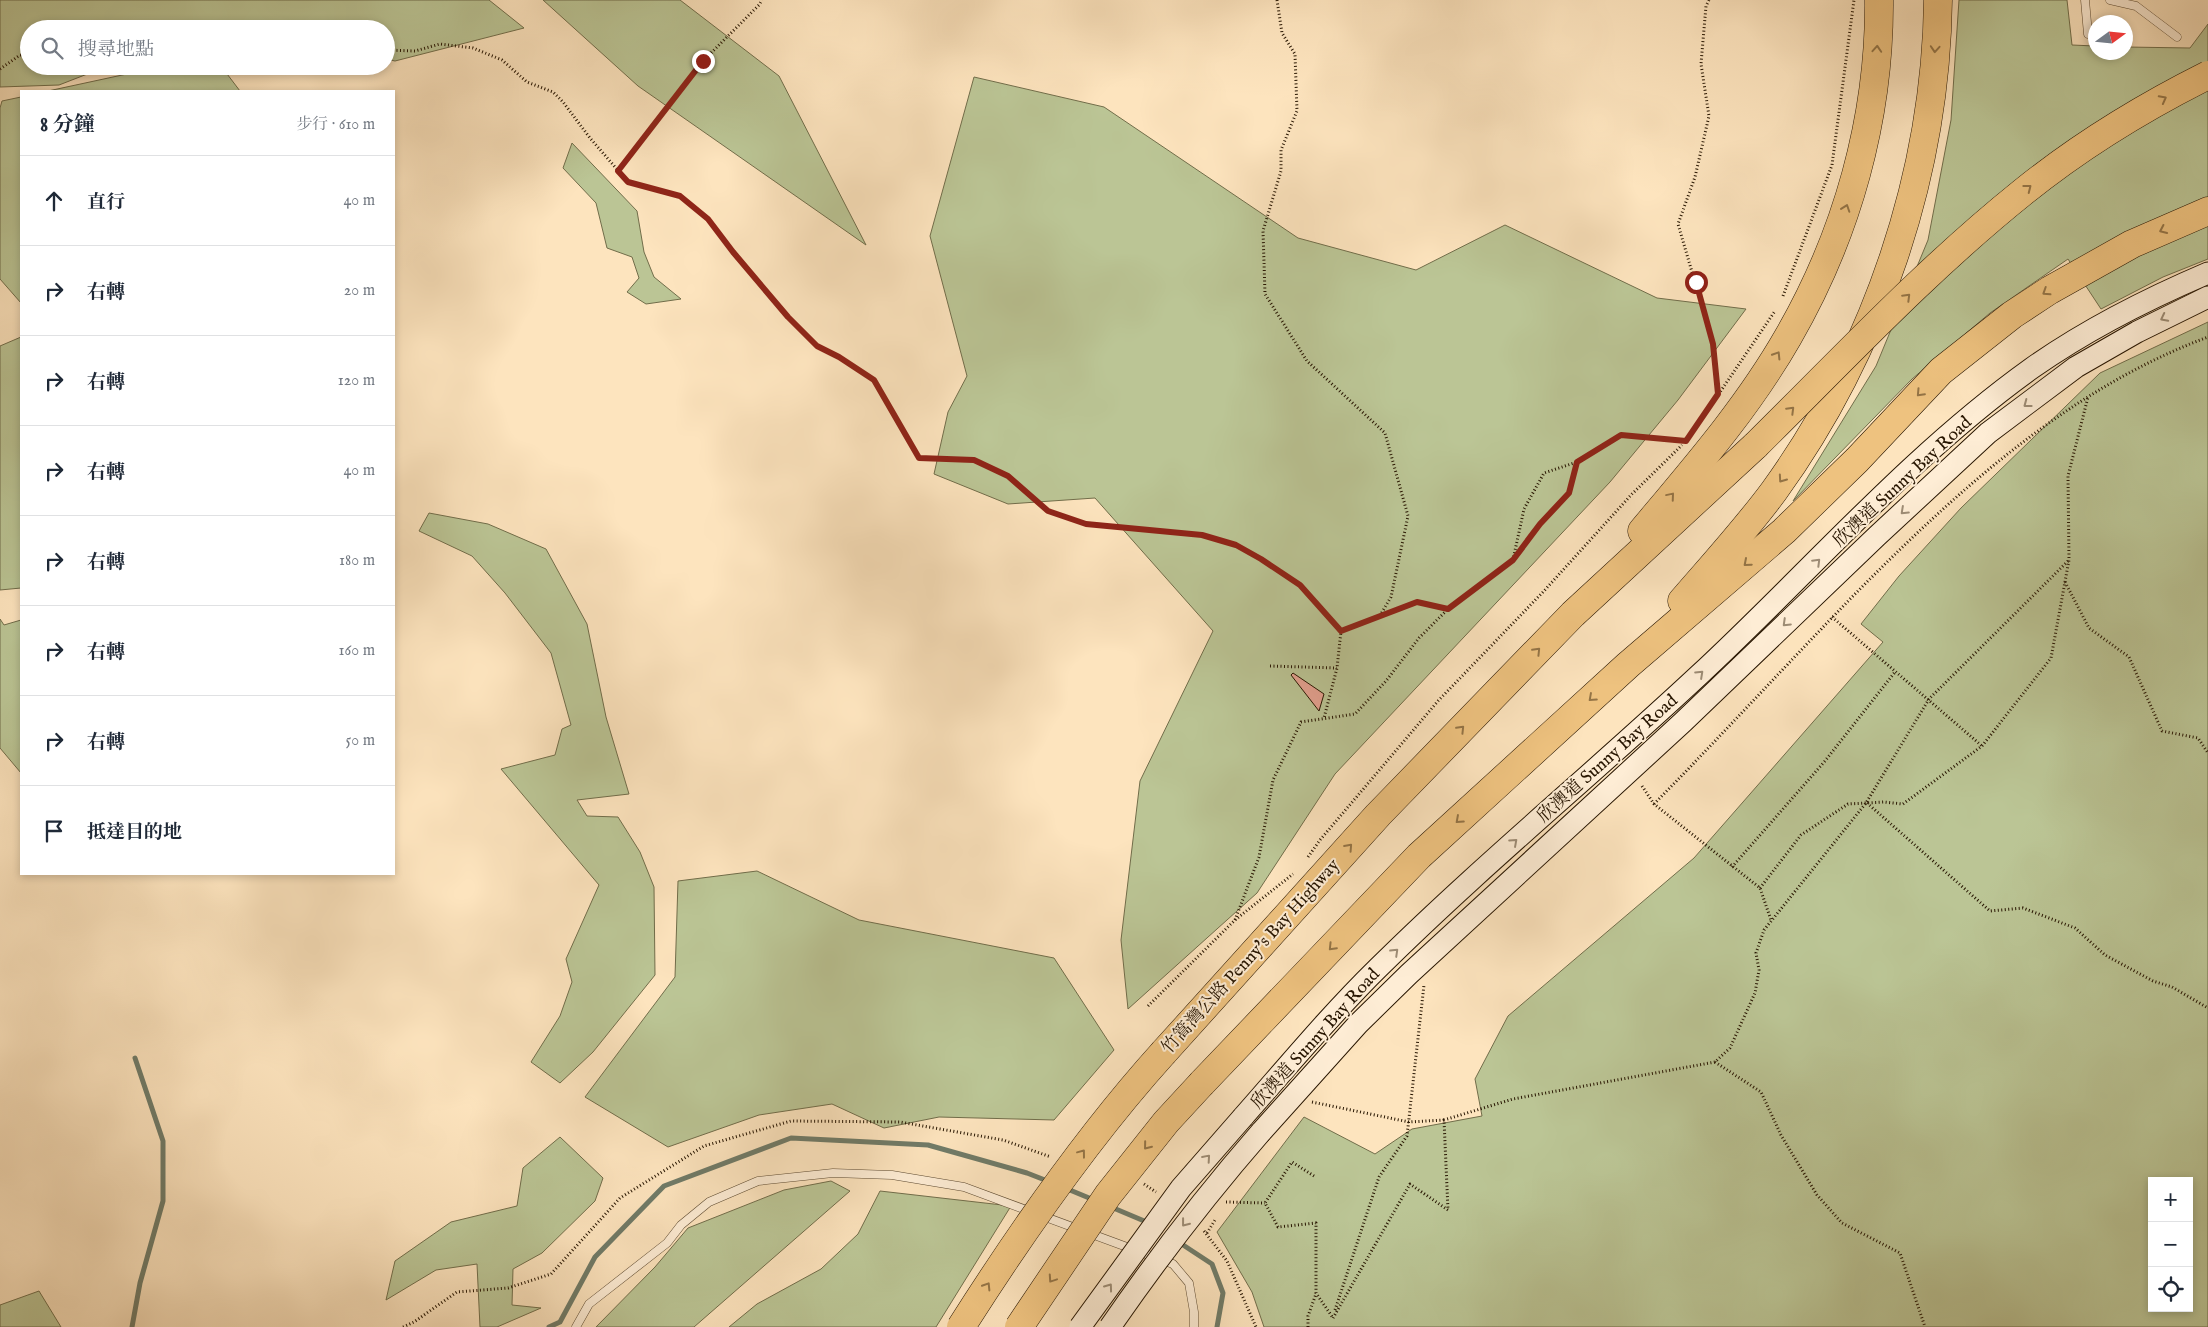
<!DOCTYPE html>
<html lang="zh-TW">
<meta charset="utf-8">
<style>
body{margin:0;font-family:"IM FELL English","Noto Serif TC",serif;background:#f2f2f3;color:#1f2937}
.controls{position:absolute;right:15px;bottom:15px;display:grid;overflow:hidden;border-radius:0px;box-shadow:0 2px 8px #0003}
.controls button{width:45px;height:45px;display:grid;place-items:center;padding:0;border:0;border-bottom:1px solid #e0e1e3;background:#fff;color:#1f2937;font:25px sans-serif}
.compass{position:absolute;left:2088px;top:15px;width:45px;height:45px;border-radius:50%;background:#fff;box-shadow:0 2px 8px #0003;rotate:75deg}
.stop{position:absolute;width:15px;height:15px;margin:-11px;border:4px solid #8f2418;border-radius:50%;background:#fff}
.stop.end{background:#8f2418;border-color:#fff;box-shadow:0 1px 5px #0008}
.list{margin:0;padding:0;list-style:none}
h2{display:flex;justify-content:space-between;align-items:center;height:65px;margin:0;padding:0 20px;font-size:21px}
h2 small{font-size:16px;font-weight:400;color:#747a83}
.list li{display:grid;grid-template-columns:32px 1fr auto;gap:15px;align-items:center;box-sizing:border-box;height:90px;padding:0 20px;border-top:1px solid #e0e1e3}
.list b{display:block;font-size:19px;white-space:nowrap}
.list em{font-size:16px;font-style:normal;color:#747a83}
.icon{flex:none;width:28px;height:28px;fill:none;stroke:currentColor;stroke-width:2;stroke-linecap:round;stroke-linejoin:round}
.map{position:relative;flex:none;width:2208px;height:1327px;overflow:hidden}
.search{position:absolute;background:#fff;box-shadow:0 2px 8px #0003;left:20px;top:20px;width:375px;height:55px;display:flex;align-items:center;gap:12px;box-sizing:border-box;padding:0 18px;border-radius:28px;color:#747a83;font-size:19px}
.panel{position:absolute;background:#fff;box-shadow:0 2px 8px #0003;left:20px;top:90px;width:375px;height:785px;border-radius:0px}
.map>svg:first-child{display:block}
.green{fill:#bbc595;stroke:#716d4a;fill-rule:evenodd}
.lines{fill:none;stroke-linecap:round;stroke-linejoin:round}
.stream{stroke:#707b68;stroke-width:5}
.building{fill:#e6a292;stroke:#271500}
.lane-casing{stroke:#5c4930;stroke-width:9}
.secondary-casing{stroke:#271500;stroke-width:23}
.highway-casing{stroke:#271500;stroke-width:29}
.path{stroke:#271500;stroke-width:3;stroke-dasharray:1 2.5;stroke-linecap:butt}
.lane{stroke:#feedd5;stroke-width:8}
.secondary{stroke:#feedd5;stroke-width:21}
.highway{stroke:#eec27f;stroke-width:28}
.secondary-bridge-casing{stroke:#271500;stroke-width:23;stroke-linecap:butt}
.highway-bridge-casing{stroke:#271500;stroke-width:29;stroke-linecap:butt}
.secondary-bridge{stroke:#feedd5;stroke-width:21}
.highway-bridge{stroke:#eec27f;stroke-width:28}
.oneway{stroke:#947446}
.oneway2{stroke:#9d8c75}
.route{stroke:#8f2418;stroke-width:6}
.labels{text-anchor:middle;stroke-width:4;stroke-linejoin:round;paint-order:stroke}
.street-label{font-size:18px;fill:#271500;stroke:#feedd5}
</style>
<div class="map">
<svg width="2208" height="1327" viewBox="0 0 2208 1327">
<rect width="100%" height="100%" fill="#fde4be"/>
<filter id="stains"><feTurbulence type="fractalNoise" baseFrequency=".004" numOctaves="4"/><feColorMatrix values="0 0 0 0 .2 0 0 0 0 .09 0 0 0 0 .02 0 0 0 .5 -.17"/></filter>
<radialGradient id="worn" r=".72"><stop offset=".6" stop-color="#630" stop-opacity="0"/><stop offset="1" stop-color="#630" stop-opacity=".3"/></radialGradient>
<g class="green">
<path d="M0,0H489L524,28L395,61L386,59V29H29V66H108L59,85L0,87Z"/>
<path d="M543,0H680L779,76L866,245L638,86Z"/>
<path d="M1959,0H2067L2072,45L2095,46L2096,52H2126V47L2190,48L2208,24V259L2163,277L2101,309L2068,259L1990,313L1912,379L1793,501L1876,366L1928,240L1951,120Z"/>
<path d="M164,66H221L240,91H48Z"/>
<path d="M974,77L1104,107L1298,238L1416,270L1505,225L1657,298L1746,309L1678,400L1610,482L1335,774L1257,893L1128,1009L1121,940L1140,781L1213,631L1095,498L1008,504L934,474L948,412L967,376L930,236Z"/>
<path d="M21,97V303L0,279V108L2,101Z"/>
<path d="M572,143L637,211L644,252L654,277L681,299L646,304L627,292L639,278L632,257L607,248L596,203L563,168Z"/>
<path d="M2208,322V1327H1264L1252,1292L1217,1232L1304,1117L1375,1154L1412,1129L1482,1116L1475,1079L1508,1016L1694,858L1883,642L1861,624L1899,576L1961,508L2100,373ZM2152,1181H2189V1308H2152Z"/>
<path d="M21,337V588L0,590V346Z"/>
<path d="M429,513L488,524L546,549L587,624L606,717L629,794L577,800L587,816L618,817L640,852L654,887L655,975L593,1052L560,1083L531,1062L560,1016L572,982L566,959L599,885L501,769L555,755L562,729L571,725L551,653L505,593L472,556L419,531Z"/>
<path d="M0,619L4,625L21,620V773L0,748Z"/>
<path d="M757,871L859,920L1054,958L1114,1050L1054,1120L939,1117L884,1128L832,1104L759,1115L668,1147L585,1097L675,977L678,881Z"/>
<path d="M560,1137L603,1178L595,1201L542,1253L513,1269L512,1305L541,1308L497,1327H480L477,1264L436,1270L386,1300L395,1261L451,1222L517,1206L523,1168Z"/>
<path d="M831,1181L850,1191L694,1327H596L655,1267L688,1228L784,1190Z"/>
<path d="M880,1191L1011,1206L936,1327H729L757,1304L821,1269L858,1234Z"/>
<path d="M39,1291L61,1327H0V1305Z"/>
</g>
<g class="lines">
<g class="stream">
<path d="M1065,1188L1094,1200"/>
<path d="M1111,1207L1149,1223"/>
<path d="M1177,1241L1212,1264L1223,1293L1217,1327"/>
<path d="M132,1327L140,1283L163,1201V1141L135,1058"/>
<path d="M549,1327L560,1322L595,1257L664,1186L791,1138L928,1145L1027,1173L1050,1182"/>
</g>
</g>
<path class="building" d="M1293,673L1324,694L1319,711L1291,675Z"/>
<g class="lines">
<g class="lane-casing">
<g id="lane">
<path d="M2085,0L2088,34"/>
<path d="M2110,0L2136,6L2177,37"/>
<path d="M576,1327L589,1304L667,1243L681,1225L709,1202L758,1181L833,1173L892,1175L964,1187L1173,1264L1189,1283L1194,1312V1327"/>
</g>
</g>
<g class="secondary-casing">
<g id="secondary">
<path d="M1243,1117C1288,1066 1330,1015 1378,968C1481,866 1593,774 1699,675C1809,573 1909,456 2032,368C2086,330 2147,299 2208,273"/>
<path d="M1261,1132L1358,1024L1409,974L1683,722L1877,536L1988,433L2076,367L2137,332L2208,297"/>
</g>
</g>
<g class="highway-casing">
<g id="highway">
<path d="M1642,531C1694,469 1748,407 1788,337C1847,235 1880,118 1879,0"/>
<path d="M1682,601C1713,565 1746,529 1774,491C1876,350 1936,174 1938,0"/>
<path d="M1164,1052L1378,815L1573,614L1756,445"/>
<path d="M1202,1083L1419,856L1628,665L1784,531L1857,460L1941,371L2012,315L2050,290L2132,244L2208,211"/>
</g>
</g>
<g class="path">
<path d="M1277,0L1282,33L1295,54L1297,111L1281,150V171L1263,231L1265,294L1307,361L1385,433L1408,516L1391,597L1381,614"/>
<path d="M1709,0L1706,6L1701,64L1709,116L1695,177L1678,224L1713,344L1718,394"/>
<path d="M386,50L415,51L440,44L473,48L502,60L527,82L553,92L563,102L590,138L628,182L680,196L708,219L733,252L788,317L817,346L839,357L874,380L919,458L974,460L1008,476L1048,511L1086,524L1201,535L1236,545L1261,559L1300,585L1341,631L1337,668L1324,718"/>
<path d="M0,69L20,55L29,56"/>
<path d="M618,171L703,61L759,5L762,0"/>
<path d="M1783,296L1832,165L1854,0"/>
<path d="M1693,432L1775,311"/>
<path d="M1515,558L1540,524L1569,493L1577,462"/>
<path d="M2065,582L2089,628L2129,657L2162,731L2198,738L2208,753"/>
<path d="M1832,617L1982,746"/>
<path d="M1341,631L1417,602L1448,609"/>
<path d="M1270,666L1337,668"/>
<path d="M1642,786L1654,804L1760,888L1771,920"/>
<path d="M1867,803L1990,911L2023,908L2075,928L2105,955L2153,981L2172,987L2208,1008"/>
<path d="M1654,804C1721,736 1786,665 1853,596C1956,492 2068,389 2208,337"/>
<path d="M1308,857L1320,840L1438,701L1543,592L1632,494L1682,445"/>
<path d="M1732,867L1825,761L1895,672"/>
<path d="M1760,888L1801,835L1848,804L1884,802L1903,804L1982,746L2051,658L2069,560L2068,476L2088,397"/>
<path d="M1235,920L1259,857L1273,780L1301,722L1355,714L1386,681L1419,638L1448,609L1513,560L1524,509L1544,473L1577,462L1621,435L1686,441L1688,439"/>
<path d="M1148,1006L1235,920L1293,874"/>
<path d="M1715,1062L1761,1092L1781,1135L1817,1195L1842,1223L1900,1253L1925,1327"/>
<path d="M1312,1102L1409,1122L1444,1120"/>
<path d="M1314,1176L1292,1162L1265,1203L1278,1227L1316,1223V1293L1333,1318"/>
<path d="M1144,1184L1156,1192"/>
<path d="M1226,1202L1265,1203"/>
<path d="M1204,1231L1227,1261L1256,1327"/>
<path d="M1207,1233L1215,1220"/>
<path d="M1335,1310L1379,1177L1407,1136L1424,985"/>
<path d="M1333,1318L1410,1184L1448,1210L1444,1120L1513,1099L1715,1062L1730,1048L1755,993L1759,970L1756,953L1764,930L1866,803L1929,699L2069,560"/>
<path d="M403,1327L414,1322L457,1292L508,1288L551,1274L620,1198L704,1146L791,1121L900,1122L1003,1140L1051,1157"/>
<path d="M1308,1327V1316L1316,1294"/>
</g>
<use href="#lane" class="lane"/>
<use href="#secondary" class="secondary"/>
<use href="#highway" class="highway"/>
<g class="secondary-bridge-casing">
<g id="secondary-bridge">
<path d="M1080,1327L1181,1188L1243,1117"/>
<path d="M1110,1327C1157,1259 1207,1194 1261,1132"/>
</g>
</g>
<g class="highway-bridge-casing">
<g id="highway-bridge">
<path d="M1756,445C1843,359 1927,269 2023,192C2080,146 2142,108 2208,75"/>
<path d="M961,1327C1022,1231 1088,1136 1164,1052"/>
<path d="M1019,1327L1108,1195L1166,1122L1202,1083"/>
</g>
</g>
<use href="#secondary-bridge" class="secondary-bridge"/>
<use href="#highway-bridge" class="highway-bridge"/>
</g>
<defs><path id="oneway-chevron" d="M-2-3.5L2.5 0L-2 3.5" fill="none" stroke-width="1.6" stroke-linecap="round" stroke-linejoin="round" transform="scale(1.25)"/></defs>
<g class="oneway">
<use href="#oneway-chevron" transform="translate(1877 49) rotate(-86)"/>
<use href="#oneway-chevron" transform="translate(1935 49) rotate(94)"/>
<use href="#oneway-chevron" transform="translate(2163 99) rotate(-28)"/>
<use href="#oneway-chevron" transform="translate(2028 188) rotate(-38)"/>
<use href="#oneway-chevron" transform="translate(1846 208) rotate(-71)"/>
<use href="#oneway-chevron" transform="translate(2163 230) rotate(155)"/>
<use href="#oneway-chevron" transform="translate(2046 292) rotate(147)"/>
<use href="#oneway-chevron" transform="translate(1907 297) rotate(-45)"/>
<use href="#oneway-chevron" transform="translate(1777 355) rotate(-58)"/>
<use href="#oneway-chevron" transform="translate(1920 393) rotate(133)"/>
<use href="#oneway-chevron" transform="translate(1791 410) rotate(-45)"/>
<use href="#oneway-chevron" transform="translate(1782 479) rotate(125)"/>
<use href="#oneway-chevron" transform="translate(1671 496) rotate(-50)"/>
<use href="#oneway-chevron" transform="translate(1747 563) rotate(139)"/>
<use href="#oneway-chevron" transform="translate(1537 651) rotate(-46)"/>
<use href="#oneway-chevron" transform="translate(1592 698) rotate(138)"/>
<use href="#oneway-chevron" transform="translate(1461 729) rotate(-46)"/>
<use href="#oneway-chevron" transform="translate(1459 820) rotate(138)"/>
<use href="#oneway-chevron" transform="translate(1349 847) rotate(-48)"/>
<use href="#oneway-chevron" transform="translate(1332 947) rotate(134)"/>
<use href="#oneway-chevron" transform="translate(1147 1146) rotate(129)"/>
<use href="#oneway-chevron" transform="translate(1082 1153) rotate(-53)"/>
<use href="#oneway-chevron" transform="translate(1052 1279) rotate(124)"/>
<use href="#oneway-chevron" transform="translate(987 1286) rotate(-58)"/>
</g>
<g class="oneway2">
<use href="#oneway-chevron" transform="translate(2164 318) rotate(153)"/>
<use href="#oneway-chevron" transform="translate(2027 404) rotate(143)"/>
<use href="#oneway-chevron" transform="translate(1904 511) rotate(137)"/>
<use href="#oneway-chevron" transform="translate(1817 562) rotate(-45)"/>
<use href="#oneway-chevron" transform="translate(1786 623) rotate(136)"/>
<use href="#oneway-chevron" transform="translate(1700 674) rotate(-43)"/>
<use href="#oneway-chevron" transform="translate(1514 842) rotate(-42)"/>
<use href="#oneway-chevron" transform="translate(1395 952) rotate(-44)"/>
<use href="#oneway-chevron" transform="translate(1207 1158) rotate(-49)"/>
<use href="#oneway-chevron" transform="translate(1185 1223) rotate(128)"/>
<use href="#oneway-chevron" transform="translate(1109 1287) rotate(-54)"/>
</g>
<g class="lines">
<path class="route" d="M703,61L618,171L628,182L680,196L708,219L733,252L788,317L817,346L839,357L874,380L919,458L974,460L1008,476L1048,511L1086,524L1202,535L1236,545L1261,559L1300,585L1341,631L1417,602L1448,609L1513,560L1540,524L1569,493L1577,462L1621,435L1686,441L1718,394L1713,344L1696,282"/>
</g>
<g class="labels">
<g class="street-label">
<text transform="translate(1902 481) rotate(-43)" y="6">欣澳道 Sunny Bay Road</text>
<text transform="translate(1607 758) rotate(-42)" y="6">欣澳道 Sunny Bay Road</text>
<text transform="translate(1250 956) rotate(-48)" y="6">竹篙灣公路 Penny's Bay Highway</text>
<text transform="translate(1315 1038) rotate(-48)" y="6">欣澳道 Sunny Bay Road</text>
</g>
</g>
<rect width="100%" height="100%" filter="url(#stains)"/>
<rect width="100%" height="100%" fill="url(#worn)"/>
</svg>
<div class="controls">
<button>+</button>
<button>−</button>
<button><svg class="icon" aria-label="locate" viewBox="0 0 24 24"><circle cx="12" cy="12" r="6"/><path d="M12 2v4M12 18v4M2 12h4M18 12h4"/></svg></button>
</div>
<svg class="compass" viewBox="-18 -18 36 36"><path d="M0-13l5 13h-10z" fill="#e53935"/><path d="M0 13l5-13h-10z" fill="#747a83"/></svg>
<div class="stop" style="left:1696px;top:282px"></div>
<div class="stop end" style="left:703px;top:61px"></div>
<div class="search"><svg class="icon" aria-label="search" viewBox="0 0 24 24"><circle cx="10" cy="10" r="6"/><path d="M15 15l6 6"/></svg>搜尋地點</div>
<section class="panel">
<h2>8 分鐘<small>步行 · 610 m</small></h2>
<ul class="list">
<li><svg class="icon" aria-label="ahead" viewBox="0 0 24 24"><path d="M12 20V5M6 11l6-6 6 6"/></svg><div><b>直行</b></div><em>40 m</em></li>
<li><svg class="icon" aria-label="right" viewBox="0 0 24 24"><path d="M7 20v-9h11M14 6l5 5-5 5"/></svg><div><b>右轉</b></div><em>20 m</em></li>
<li><svg class="icon" aria-label="right" viewBox="0 0 24 24"><path d="M7 20v-9h11M14 6l5 5-5 5"/></svg><div><b>右轉</b></div><em>120 m</em></li>
<li><svg class="icon" aria-label="right" viewBox="0 0 24 24"><path d="M7 20v-9h11M14 6l5 5-5 5"/></svg><div><b>右轉</b></div><em>40 m</em></li>
<li><svg class="icon" aria-label="right" viewBox="0 0 24 24"><path d="M7 20v-9h11M14 6l5 5-5 5"/></svg><div><b>右轉</b></div><em>180 m</em></li>
<li><svg class="icon" aria-label="right" viewBox="0 0 24 24"><path d="M7 20v-9h11M14 6l5 5-5 5"/></svg><div><b>右轉</b></div><em>160 m</em></li>
<li><svg class="icon" aria-label="right" viewBox="0 0 24 24"><path d="M7 20v-9h11M14 6l5 5-5 5"/></svg><div><b>右轉</b></div><em>50 m</em></li>
<li><svg class="icon" aria-label="arrive" viewBox="0 0 24 24"><path d="M6 21V4h12l-3 4 3 4H6"/></svg><div><b>抵達目的地</b></div></li>
</ul>
</section>
</div>
